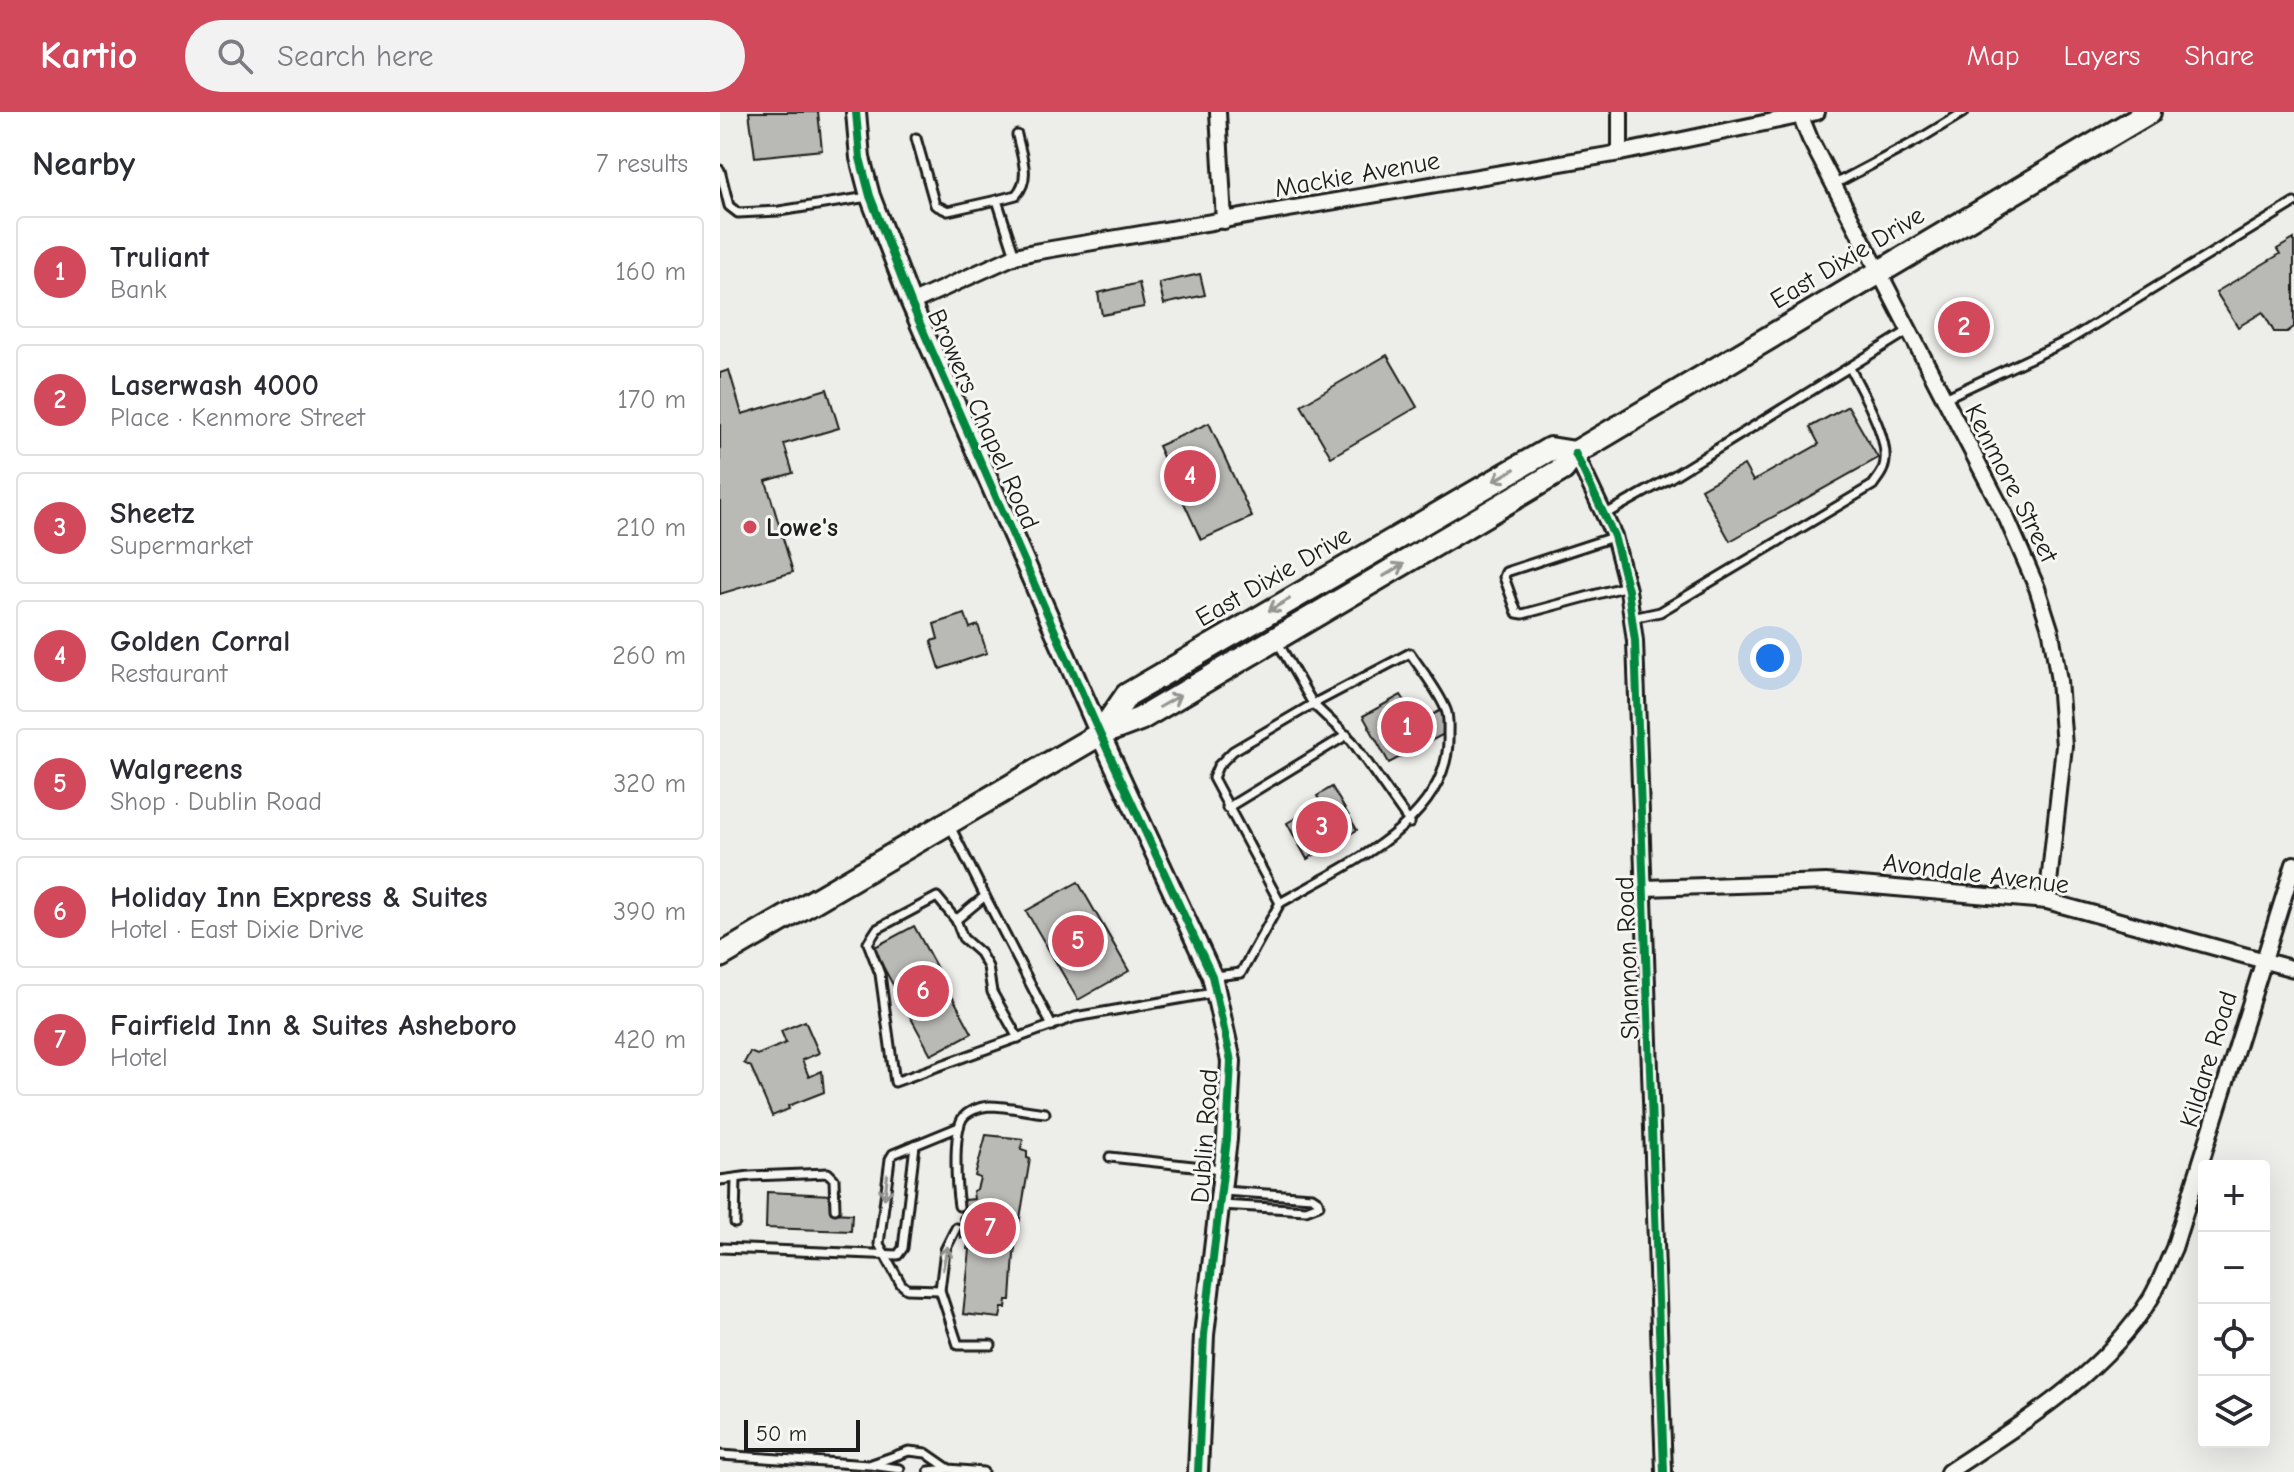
<!DOCTYPE html>
<meta charset="utf-8">
<style>
body{margin:0;font-family:"Comic Neue",sans-serif;background:#f2f2f3;color:#2b2b33}
.controls{position:absolute;right:24px;bottom:24px;display:grid;overflow:hidden;border-radius:8px;box-shadow:0 8px 32px #0002}
.controls button{width:72px;height:72px;display:grid;place-items:center;padding:0;border:0;border-bottom:2px solid #e1e1e2;background:#fff;color:#2b2b33;font:40px sans-serif}
.scale{position:absolute;left:24px;bottom:20px;width:116px;box-sizing:border-box;padding-left:8px;border:4px solid #1c1c1c;border-top:0;font-size:22px;line-height:28px;white-space:nowrap;color:#1c1c1c;-webkit-text-stroke:6px #f6f6f2;paint-order:stroke}
.you{position:absolute;left:1050px;top:546px;width:28px;height:28px;margin:-20px;border:6px solid #fff;border-radius:50%;background:#1a73e8;box-shadow:0 0 0 12px #1a73e833}
.badge{display:grid;place-items:center;width:52px;height:52px;border-radius:50%;background:#d1495b;color:#fff;font-size:26px;font-weight:700}
.pin{position:absolute;translate:-50% -50%;border:4px solid #fff;box-shadow:0 2px 8px #0006}
.list{margin:0;padding:0;list-style:none}
h2{display:flex;justify-content:space-between;align-items:center;height:104px;margin:0;padding:0 32px;font-size:34px}
h2 small{font-size:26px;font-weight:400;color:#7c7c81}
.list li{display:grid;grid-template-columns:52px 1fr auto;gap:24px;align-items:center;box-sizing:border-box;height:112px;margin:0 16px 16px;padding:0 16px;border:2px solid #e1e1e2;border-radius:8px}
.list b{display:block;font-size:30px;white-space:nowrap}
.list p{margin:0;font-size:26px;white-space:nowrap;color:#7c7c81}
.list em{font-size:26px;font-style:normal;color:#7c7c81}
.icon{flex:none;width:44px;height:44px;fill:none;stroke:currentColor;stroke-width:2;stroke-linecap:round;stroke-linejoin:round}
.map{position:relative;flex:none;width:1574px;height:1360px;overflow:hidden}
header{display:flex;align-items:center;gap:48px;box-sizing:border-box;height:112px;padding:0 40px;background:#d1495b;color:#fff}
header strong{font-size:38px}
nav{display:flex;gap:44px;margin-inline-start:auto;font-size:28px}
.search{width:560px;height:72px;background:#f2f2f3;display:flex;align-items:center;gap:20px;box-sizing:border-box;padding:0 28px;border-radius:44px;color:#7c7c81;font-size:30px}
main{display:flex}
aside{flex:1;background:#fff}
.map>svg:first-child{display:block}
.building{fill:#b9b9b6;stroke:#1c1c1c;stroke-width:2}
.lines{fill:none;stroke-linecap:round;stroke-linejoin:round}
.lane-casing{stroke:#1c1c1c;stroke-width:13}
.street-casing{stroke:#1c1c1c;stroke-width:20}
.secondary-casing{stroke:#1c1c1c;stroke-width:24}
.primary-casing{stroke:#1c1c1c;stroke-width:28}
.lane{stroke:#f6f6f2;stroke-width:7}
.street{stroke:#f6f6f2;stroke-width:14}
.secondary{stroke:#f6f6f2;stroke-width:18}
.primary{stroke:#f6f6f2;stroke-width:22}
.cycleway-casing{stroke:#f6f6f2;stroke-width:13}
.cycleway{stroke:#00873e;stroke-width:8}
.oneway{stroke:#949492}
.poi-dot{fill:#d1495b;stroke:#f6f6f2;stroke-width:3}
.labels{text-anchor:middle;stroke-width:6;stroke-linejoin:round;paint-order:stroke}
.street-label{font-size:26px;fill:#1c1c1c;stroke:#f6f6f2}
.poi-label{font-size:26px;font-weight:bold;fill:#1c1c1c;stroke:#f6f6f2;text-anchor:start}
</style>
<header>
<strong>Kartio</strong>
<div class="search"><svg class="icon" aria-label="search" viewBox="0 0 24 24"><circle cx="10" cy="10" r="6"/><path d="M15 15l6 6"/></svg>Search here</div>
<nav><a>Map</a><a>Layers</a><a>Share</a></nav>
</header>
<main>
<aside>
<h2>Nearby<small>7 results</small></h2>
<ul class="list">
<li><span class="badge">1</span><div><b>Truliant</b><p>Bank</p></div><em>160 m</em></li>
<li><span class="badge">2</span><div><b>Laserwash 4000</b><p>Place · Kenmore Street</p></div><em>170 m</em></li>
<li><span class="badge">3</span><div><b>Sheetz</b><p>Supermarket</p></div><em>210 m</em></li>
<li><span class="badge">4</span><div><b>Golden Corral</b><p>Restaurant</p></div><em>260 m</em></li>
<li><span class="badge">5</span><div><b>Walgreens</b><p>Shop · Dublin Road</p></div><em>320 m</em></li>
<li><span class="badge">6</span><div><b>Holiday Inn Express &amp; Suites</b><p>Hotel · East Dixie Drive</p></div><em>390 m</em></li>
<li><span class="badge">7</span><div><b>Fairfield Inn &amp; Suites Asheboro</b><p>Hotel</p></div><em>420 m</em></li>
</ul>
</aside>
<div class="map">
<svg width="1574" height="1360" viewBox="0 0 1574 1360">
<rect width="100%" height="100%" fill="#edede9"/>
<filter id="ink" filterUnits="userSpaceOnUse"><feTurbulence type="fractalNoise" baseFrequency=".0125" numOctaves="2"/><feDisplacementMap in="SourceGraphic" scale="16" xChannelSelector="R" yChannelSelector="G"/><feConvolveMatrix kernelMatrix="1 2 1 2 8 2 1 2 1" color-interpolation-filters="sRGB"/></filter>
<g filter="url(#ink)">
<g class="building">
<path d="M29,0H98L102,38L35,45Z"/>
<path d="M1574,127V215L1567,220H1554L1543,200L1518,215L1496,180L1560,142L1557,137Z"/>
<path d="M480,162L485,183L444,192L439,171Z"/>
<path d="M419,171L424,195L382,203L378,181Z"/>
<path d="M1252,195L1265,221L1237,234L1224,209Z"/>
<path d="M667,243L697,295L611,345L581,293Z"/>
<path d="M9,258L22,302L107,277L119,316L64,332L73,361L46,369L73,460L0,482V261Z"/>
<path d="M1128,294L1158,346L1010,429L981,377L1024,353L1033,369L1099,332L1090,315Z"/>
<path d="M489,311L532,405L481,428L438,334Z"/>
<path d="M245,502L250,516L258,513L267,541L220,557L211,529L218,527L214,512Z"/>
<path d="M681,583L699,609L722,598L726,621L669,651L643,604Z"/>
<path d="M612,675L637,718L587,747L567,711L601,691L597,684Z"/>
<path d="M358,770L409,859L358,888L306,799Z"/>
<path d="M194,814L252,921L211,943L153,836Z"/>
<path d="M85,909L99,941L82,948L89,965L102,959L104,980L68,994L69,997L52,1004L31,955L24,951L30,940L37,943L66,931L61,919Z"/>
<path d="M266,1023L303,1027L301,1037L307,1039V1046L310,1047L294,1142L291,1188H287L286,1196H282L280,1206L243,1202L250,1138L247,1137L249,1126H241L239,1106L245,1088L254,1087L253,1079L257,1077L260,1066L255,1064Z"/>
<path d="M47,1080L112,1083L111,1101L132,1102L131,1119L46,1116Z"/>
</g>
<g class="lines">
<g class="lane-casing">
<g id="lane">
<path d="M196,26L215,93L228,99L277,88"/>
<path d="M0,58L9,94L18,101L59,99L148,85"/>
<path d="M1113,73L1198,28L1244,0"/>
<path d="M295,144L277,88L296,83C312,66 301,43 297,23"/>
<path d="M1225,286L1349,228L1574,91"/>
<path d="M884,403L950,366L1188,219"/>
<path d="M893,425L786,460L784,465L797,501L803,502L907,474"/>
<path d="M912,506L940,500L1153,373C1156,368 1161,363 1163,357C1174,332 1141,279 1130,256"/>
<path d="M557,529L593,592L632,629L690,711"/>
<path d="M690,541C702,559 718,578 726,598C729,605 728,615 728,622C732,709 623,755 560,791L493,666L498,654L513,639L593,592Z"/>
<path d="M507,696L627,623"/>
<path d="M230,714L265,784L236,808L217,785L157,817L148,831L160,862L175,970L355,905L493,881"/>
<path d="M265,784L332,914"/>
<path d="M236,808L243,826L260,841L268,855L272,880L298,926"/>
<path d="M495,864L521,861L560,791"/>
<path d="M390,1045L501,1057"/>
<path d="M0,1068L30,1064L108,1061L114,1067L115,1097"/>
<path d="M501,1093L586,1098L599,1093L598,1089L592,1085L503,1079"/>
<path d="M239,1094C236,1075 233,1024 242,1007C247,999 259,995 269,994C287,994 307,999 325,1001"/>
<path d="M15,1111L16,1066"/>
<path d="M236,1116L225,1138L220,1178L238,1233H271"/>
<path d="M0,1136L178,1143L183,1136L195,1033"/>
<path d="M220,1178L187,1177L181,1172L159,1132L170,1047L173,1042L239,1015"/>
<path d="M0,1343L149,1353L189,1339L206,1341L229,1357L263,1360"/>
<path d="M151,1353L180,1357"/>
<path d="M209,1359L229,1357"/>
</g>
</g>
<g class="street-casing">
<g id="street">
<path d="M498,0L504,109"/>
<path d="M1081,5L1090,27L1287,407L1317,476L1331,520L1339,569L1344,634L1327,789"/>
<path d="M900,41V0"/>
<path d="M191,191L295,144L314,140L900,41L1097,0"/>
<path d="M855,341L894,424L908,478L915,529L944,1360"/>
<path d="M925,776L1106,770L1327,789L1574,857"/>
<path d="M1228,1360C1302,1311 1383,1263 1431,1186C1440,1171 1446,1153 1454,1136L1574,752"/>
</g>
</g>
<g class="secondary-casing">
<path id="secondary" d="M136,0L140,46L150,84L191,191L380,622L492,864L511,949L507,1027L484,1223L478,1360"/>
</g>
<g class="primary-casing">
<g id="primary">
<path d="M380,622L407,583L830,337L855,341"/>
<path d="M0,844L380,622L420,607L843,357L855,341L1429,0"/>
</g>
</g>
<use href="#lane" class="lane"/>
<use href="#street" class="street"/>
<use href="#secondary" class="secondary"/>
<use href="#primary" class="primary"/>
<g class="cycleway-casing">
<g id="cycleway">
<path d="M136,0L140,46L150,84L191,191L380,622L492,864L511,949L507,1027L484,1223L478,1360"/>
<path d="M855,341L894,424L908,478L915,529L944,1360"/>
</g>
</g>
<use href="#cycleway" class="cycleway"/>
</g>
<defs><path id="oneway-shaft" d="M-6 0H5M1.5-3L5.5 0L1.5 3" fill="none" stroke-width="1.6" stroke-linecap="round" stroke-linejoin="round" transform="scale(2)"/></defs>
<g class="oneway">
<use href="#oneway-shaft" transform="translate(784 363) rotate(150)"/>
<use href="#oneway-shaft" transform="translate(674 458) rotate(-31)"/>
<use href="#oneway-shaft" transform="translate(559 493) rotate(150)"/>
<use href="#oneway-shaft" transform="translate(450 589) rotate(-30)"/>
<use href="#oneway-shaft" transform="translate(166 1075) rotate(97)"/>
<use href="#oneway-shaft" transform="translate(225 1146) rotate(-79)"/>
</g>
</g>
<circle class="poi-dot" cx="30" cy="415" r="8"/>
<g class="labels">
<g class="street-label">
<text transform="translate(637 62) rotate(-10)" y="9">Mackie Avenue</text>
<text transform="translate(1127 145) rotate(-31)" y="9">East Dixie Drive</text>
<text transform="translate(264 307) rotate(66)" y="9">Browers Chapel Road</text>
<text transform="translate(1292 371) rotate(63)" y="9">Kenmore Street</text>
<text transform="translate(553 464) rotate(-30)" y="9">East Dixie Drive</text>
<text transform="translate(1256 761) rotate(7)" y="9">Avondale Avenue</text>
<text transform="translate(907 846) rotate(-92)" y="9">Shannon Road</text>
<text transform="translate(1488 947) rotate(-73)" y="9">Kildare Road</text>
<text transform="translate(484 1024) rotate(-86)" y="9">Dublin Road</text>
</g>
<g class="poi-label">
<text x="46" y="424">Lowe's</text>
</g>
</g>
</svg>
<div class="controls">
<button>+</button>
<button>−</button>
<button><svg class="icon" aria-label="locate" viewBox="0 0 24 24"><circle cx="12" cy="12" r="6"/><path d="M12 2v4M12 18v4M2 12h4M18 12h4"/></svg></button>
<button><svg class="icon" aria-label="layers" viewBox="0 0 24 24"><path d="M12 4l9 5-9 5-9-5zM3 14l9 5 9-5"/></svg></button>
</div>
<div class="scale">50 m</div>
<div class="you"></div>
<div class="pin badge" style="left:687px;top:615px">1</div>
<div class="pin badge" style="left:1244px;top:215px">2</div>
<div class="pin badge" style="left:602px;top:715px">3</div>
<div class="pin badge" style="left:470px;top:364px">4</div>
<div class="pin badge" style="left:358px;top:829px">5</div>
<div class="pin badge" style="left:203px;top:879px">6</div>
<div class="pin badge" style="left:270px;top:1116px">7</div>
</div>
</main>
